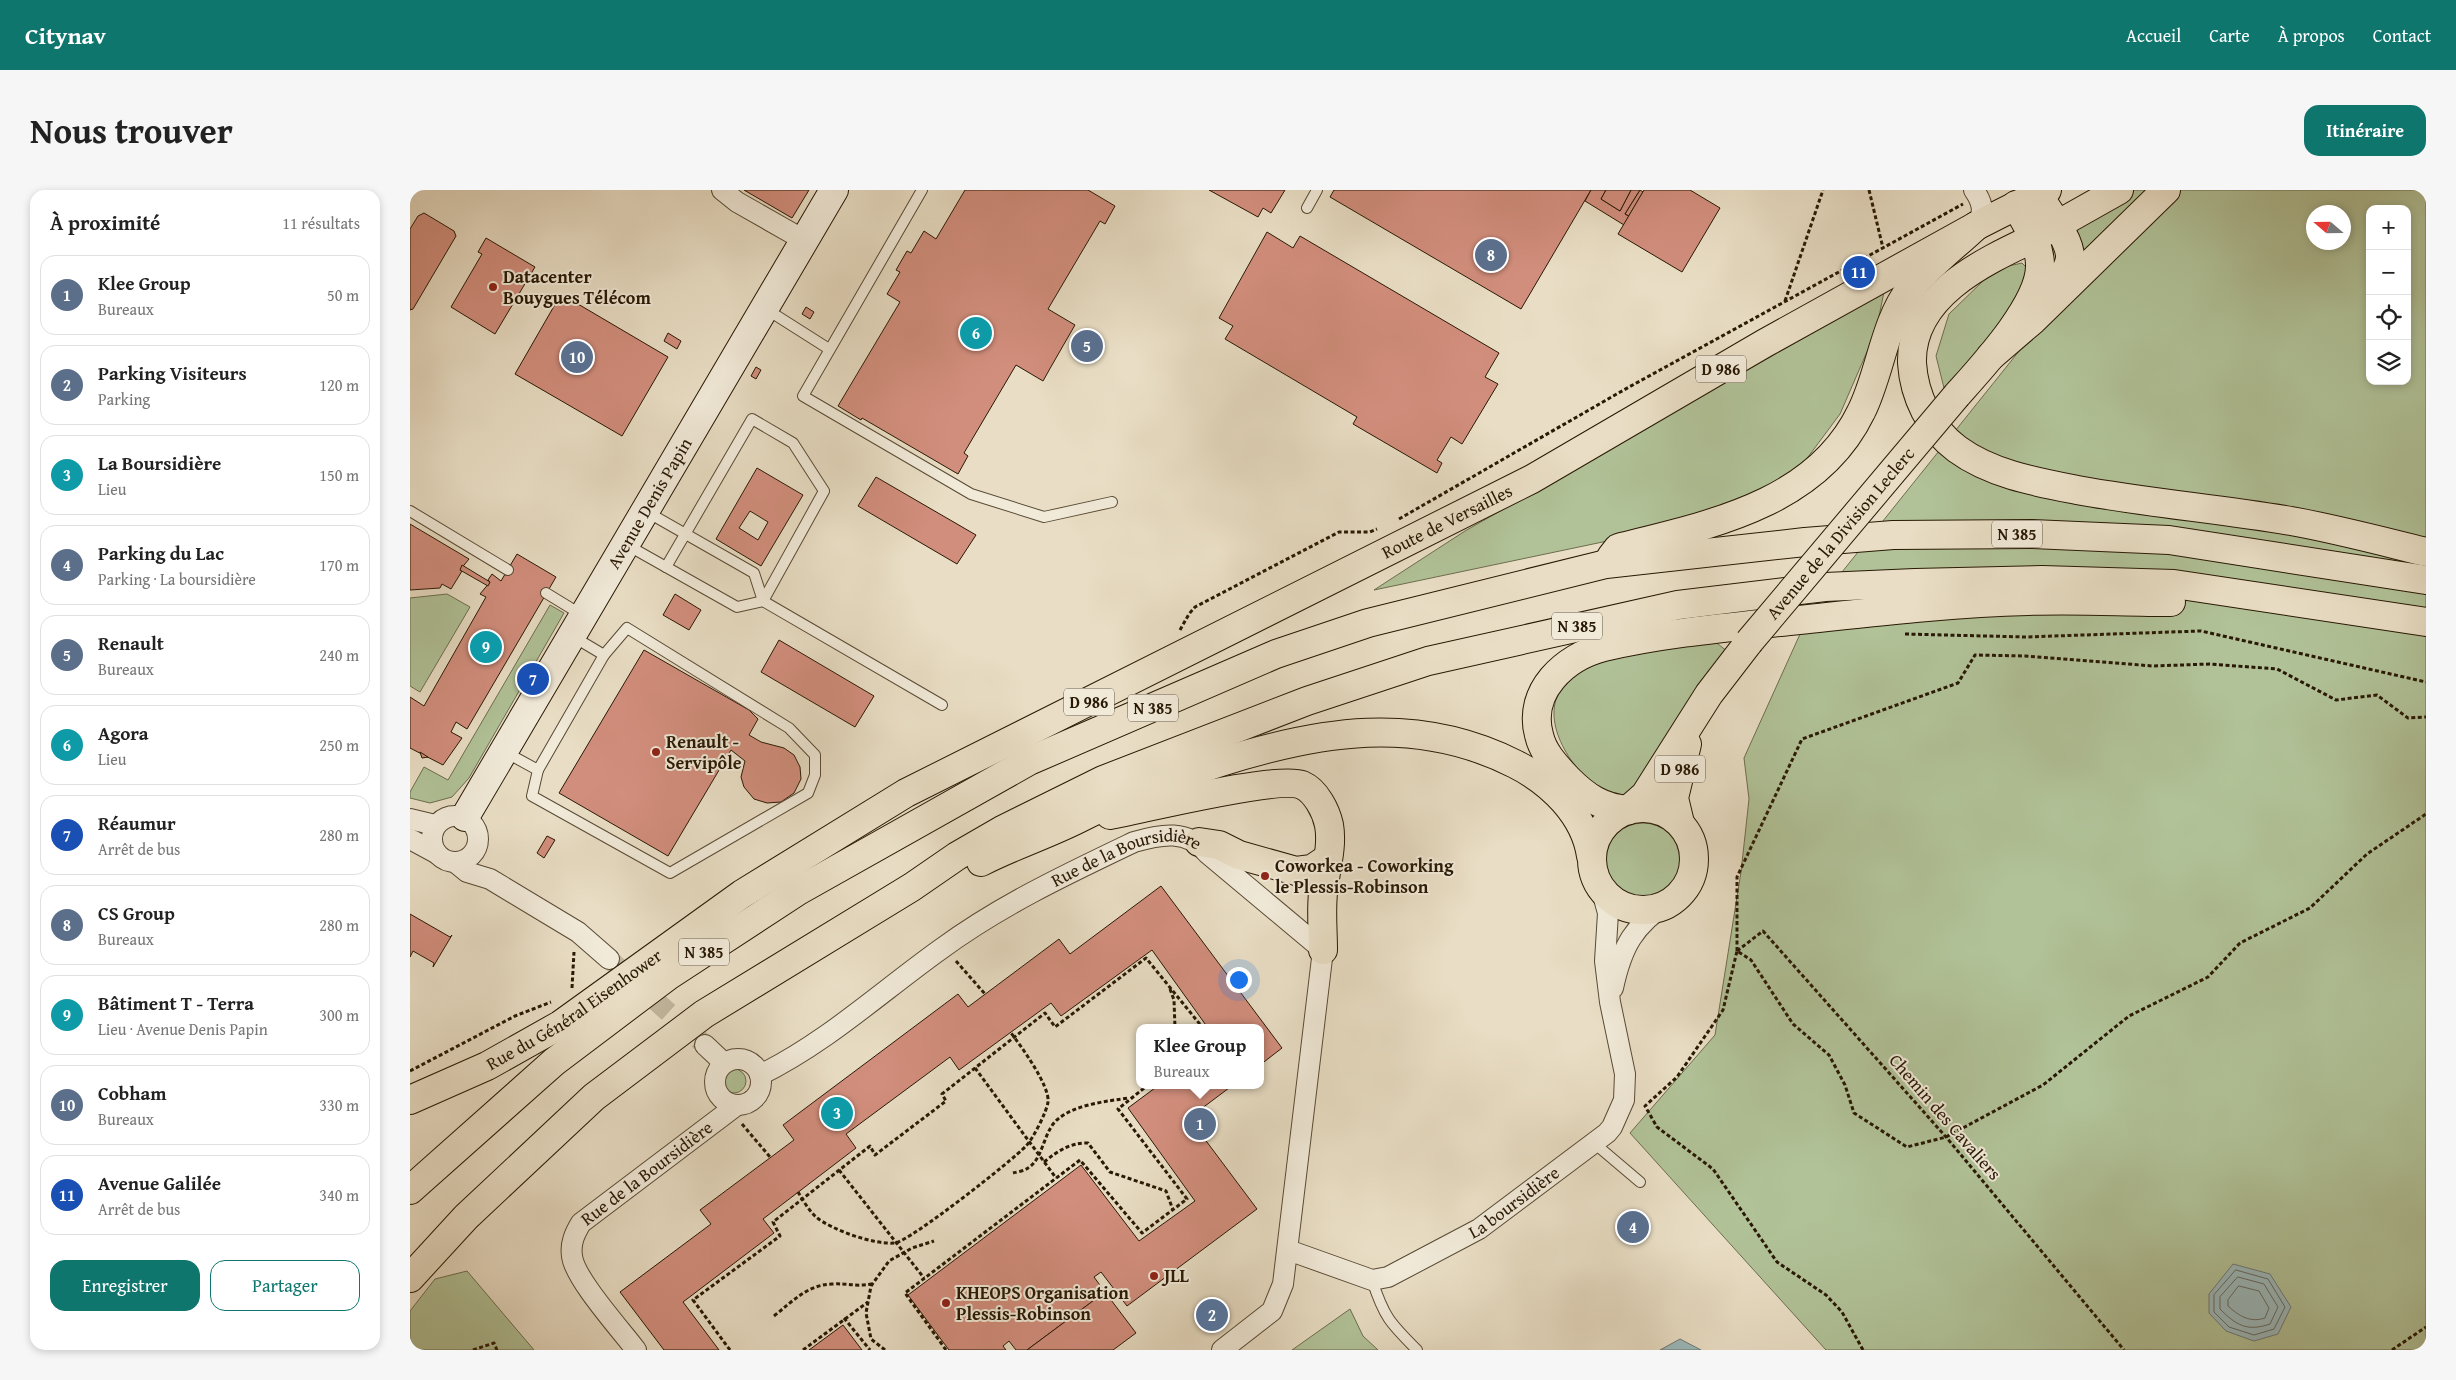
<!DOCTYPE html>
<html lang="fr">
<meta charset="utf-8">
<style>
body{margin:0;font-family:"Gentium Book Plus",serif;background:#f6f6f6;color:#222}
.controls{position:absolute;right:15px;top:15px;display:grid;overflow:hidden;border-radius:10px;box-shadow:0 2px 8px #0003}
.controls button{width:45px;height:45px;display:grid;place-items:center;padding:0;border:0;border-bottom:1px solid #e0e0e0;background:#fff;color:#222;font:25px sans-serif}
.compass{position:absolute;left:1896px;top:15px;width:45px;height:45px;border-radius:50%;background:#fff;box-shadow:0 2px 8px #0003;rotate:290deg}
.you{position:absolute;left:828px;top:789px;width:18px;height:18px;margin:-12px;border:4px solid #fff;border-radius:50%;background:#1a73e8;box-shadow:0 0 0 8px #1a73e833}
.badge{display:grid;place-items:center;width:32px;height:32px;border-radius:50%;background:#0f766e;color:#fff;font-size:16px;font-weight:700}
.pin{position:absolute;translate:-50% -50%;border:2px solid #fff;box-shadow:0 1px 5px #0006}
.popup{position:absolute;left:726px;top:834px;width:128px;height:65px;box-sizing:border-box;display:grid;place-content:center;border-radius:10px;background:#fff;filter:drop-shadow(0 1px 4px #0005);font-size:16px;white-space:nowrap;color:#767676}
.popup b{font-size:19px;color:#222}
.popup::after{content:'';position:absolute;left:50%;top:100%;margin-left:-10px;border:10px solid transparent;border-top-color:#fff}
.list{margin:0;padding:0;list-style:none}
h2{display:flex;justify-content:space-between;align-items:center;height:65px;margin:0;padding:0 20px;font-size:21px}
h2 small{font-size:16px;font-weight:400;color:#767676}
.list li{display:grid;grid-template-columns:32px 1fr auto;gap:15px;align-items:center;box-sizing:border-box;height:80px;margin:0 10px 10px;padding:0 10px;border:1px solid #e0e0e0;border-radius:15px}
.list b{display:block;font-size:19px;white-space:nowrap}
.list p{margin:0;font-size:16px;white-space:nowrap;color:#767676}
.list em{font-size:16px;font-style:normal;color:#767676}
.actions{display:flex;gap:10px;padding:15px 20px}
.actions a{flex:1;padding:11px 0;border:1px solid #0f766e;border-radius:15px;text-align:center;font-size:18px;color:#0f766e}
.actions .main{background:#0f766e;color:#fff}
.icon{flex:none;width:28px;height:28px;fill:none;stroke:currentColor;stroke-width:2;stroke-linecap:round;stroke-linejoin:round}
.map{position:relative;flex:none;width:2016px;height:1160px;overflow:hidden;border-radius:15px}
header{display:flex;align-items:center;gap:30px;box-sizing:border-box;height:70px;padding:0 25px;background:#0f766e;color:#fff}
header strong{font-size:24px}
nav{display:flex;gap:28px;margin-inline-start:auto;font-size:18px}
.intro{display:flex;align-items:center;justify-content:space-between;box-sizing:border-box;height:120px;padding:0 30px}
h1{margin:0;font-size:35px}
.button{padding:12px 22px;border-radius:15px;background:#0f766e;color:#fff;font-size:18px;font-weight:700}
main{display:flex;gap:30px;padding:0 30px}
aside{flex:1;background:#fff;border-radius:15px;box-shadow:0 2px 8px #0003}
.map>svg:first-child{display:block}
.green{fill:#b1c298;stroke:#6c6d4e;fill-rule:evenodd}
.water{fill:#9bbabe;stroke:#6d7974}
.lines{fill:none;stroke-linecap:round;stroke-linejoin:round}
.shore{stroke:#626961;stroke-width:1}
.building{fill:#d28e7d;stroke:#281804;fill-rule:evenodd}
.minor-tunnel{stroke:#c2b69e;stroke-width:20;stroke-dasharray:20 10;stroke-linecap:butt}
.service-casing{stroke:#584a34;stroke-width:12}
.minor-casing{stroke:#584a34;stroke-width:22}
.secondary-casing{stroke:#281804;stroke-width:30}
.primary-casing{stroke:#281804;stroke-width:30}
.trunk-casing{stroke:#281804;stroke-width:30}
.path{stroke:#281804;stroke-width:3;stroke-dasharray:4 2.5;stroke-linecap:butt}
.service{stroke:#f1ead9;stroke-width:10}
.minor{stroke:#f1ead9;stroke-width:20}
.secondary{stroke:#f1ead9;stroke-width:28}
.primary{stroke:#e9dec5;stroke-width:28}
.trunk{stroke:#e9dec5;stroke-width:28}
.primary-bridge-casing{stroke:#281804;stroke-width:30;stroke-linecap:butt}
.primary-bridge{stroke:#e9dec5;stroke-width:28}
.poi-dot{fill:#8f2418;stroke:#f1ead9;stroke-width:2}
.labels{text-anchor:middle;stroke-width:4;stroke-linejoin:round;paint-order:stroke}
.shield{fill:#f1ead9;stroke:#645744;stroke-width:1}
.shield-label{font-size:16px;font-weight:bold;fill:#281804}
.poi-label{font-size:18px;font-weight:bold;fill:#281804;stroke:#f1ead9;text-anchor:start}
.street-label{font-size:18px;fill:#281804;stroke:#f1ead9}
</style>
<header>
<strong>Citynav</strong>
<nav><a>Accueil</a><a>Carte</a><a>À propos</a><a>Contact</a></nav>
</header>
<div class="intro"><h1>Nous trouver</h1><a class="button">Itinéraire</a></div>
<main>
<aside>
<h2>À proximité<small>11 résultats</small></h2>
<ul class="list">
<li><span class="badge" style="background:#5c6f8a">1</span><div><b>Klee Group</b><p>Bureaux</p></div><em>50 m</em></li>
<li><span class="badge" style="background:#5c6f8a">2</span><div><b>Parking Visiteurs</b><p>Parking</p></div><em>120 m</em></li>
<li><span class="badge" style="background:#0f9aa8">3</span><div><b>La Boursidière</b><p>Lieu</p></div><em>150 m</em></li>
<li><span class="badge" style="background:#5c6f8a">4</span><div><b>Parking du Lac</b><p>Parking · La boursidière</p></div><em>170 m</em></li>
<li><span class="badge" style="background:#5c6f8a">5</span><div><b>Renault</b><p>Bureaux</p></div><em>240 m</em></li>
<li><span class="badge" style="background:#0f9aa8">6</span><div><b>Agora</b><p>Lieu</p></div><em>250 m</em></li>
<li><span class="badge" style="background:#1a4fb4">7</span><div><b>Réaumur</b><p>Arrêt de bus</p></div><em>280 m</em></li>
<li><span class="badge" style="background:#5c6f8a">8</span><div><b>CS Group</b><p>Bureaux</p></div><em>280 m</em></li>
<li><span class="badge" style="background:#0f9aa8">9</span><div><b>Bâtiment T - Terra</b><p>Lieu · Avenue Denis Papin</p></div><em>300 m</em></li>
<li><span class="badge" style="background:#5c6f8a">10</span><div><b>Cobham</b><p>Bureaux</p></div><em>330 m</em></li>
<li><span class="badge" style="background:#1a4fb4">11</span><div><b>Avenue Galilée</b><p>Arrêt de bus</p></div><em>340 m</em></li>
</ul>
<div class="actions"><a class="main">Enregistrer</a><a>Partager</a></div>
</aside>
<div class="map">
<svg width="2016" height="1160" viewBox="0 0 2016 1160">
<rect width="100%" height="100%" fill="#e9dec5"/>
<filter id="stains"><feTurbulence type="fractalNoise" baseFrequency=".004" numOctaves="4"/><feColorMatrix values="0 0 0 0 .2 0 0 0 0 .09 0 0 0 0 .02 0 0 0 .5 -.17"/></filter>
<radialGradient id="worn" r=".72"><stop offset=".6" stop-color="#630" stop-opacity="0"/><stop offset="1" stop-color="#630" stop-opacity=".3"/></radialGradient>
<g class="green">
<path d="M1723,0H1747L1677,67L1668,64L1662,36Z"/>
<path d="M1770,0H2016V1160H1416L1220,943L1305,845L1331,682L1339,609L1334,568L1400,422L1654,105ZM1960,19H1997V191H1960ZM1904,22H1934V52H1904Z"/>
<path d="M1612,73L1619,80L1610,108L1544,192L1534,198L1526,166L1539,124L1576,88L1594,77Z"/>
<path d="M1474,102L1466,141L1430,224L1395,271L1367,293L1305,319L1226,345L964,400L1055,341Z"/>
<path d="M37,404L60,417L10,502L0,496V408Z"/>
<path d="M140,415L154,423L59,588L42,607L20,613L0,608V602L14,577L38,590Z"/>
<path d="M1303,450L1318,462L1234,592C1225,600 1214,610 1201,606C1187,602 1174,588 1166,577C1137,539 1131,496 1183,474C1197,468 1213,466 1228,464C1253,459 1278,455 1303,450Z"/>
<circle cx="1233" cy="670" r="37"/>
<circle cx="324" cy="891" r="12"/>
<path d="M57,1081L124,1160H0V1121L25,1089Z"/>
<path d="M940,1119L953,1146L968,1160H882Z"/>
</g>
<g class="water">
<path d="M1823,1074L1860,1084L1881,1117L1868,1144L1844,1151L1816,1141L1799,1123V1104Z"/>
<path d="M1270,1149L1291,1160H1250Z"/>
</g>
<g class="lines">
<g class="shore">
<path d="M1826,1080L1858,1089L1875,1117L1864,1139L1844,1145L1819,1137L1804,1122V1105Z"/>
<path d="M1828,1087L1854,1094L1868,1117L1860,1134C1837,1142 1826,1135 1810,1119V1107Z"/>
<path d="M1829,1096L1849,1101L1859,1118L1855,1128C1840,1133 1829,1126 1818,1116V1110Z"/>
</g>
</g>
<g class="building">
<path d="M334,0H399L382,28Z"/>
<path d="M555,0H678L705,16L695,34L690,31L638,119L665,135L642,175L633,191L606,175L554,263L558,266L548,284L452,228L451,230L428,216L490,112L477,104L490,82L486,80L497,61L501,63L514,41L526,49Z"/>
<path d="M799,0H875L861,23L853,18L848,27Z"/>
<path d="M924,0H1181L1111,119L920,7Z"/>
<path d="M1181,0H1196L1191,9L1210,21L1221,0H1230L1215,24L1219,26L1214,35L1175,11Z"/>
<path d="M1196,0H1221L1210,21L1191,9Z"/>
<path d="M1230,0L1233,2L1219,26L1215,24Z"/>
<path d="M1234,0H1280L1310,18L1272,82L1208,44Z"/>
<path d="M14,23L44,41L46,46L3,119L0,120V39L8,26Z"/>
<path d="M857,42L883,58L890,46L1089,163L1075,187L1088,194L1052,254L1041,247L1027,270L1032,273L1027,283L943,234L947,227L815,149L823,136L809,128Z"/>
<path d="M76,48L125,77L85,144L41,117L72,64L68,62Z"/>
<path d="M151,104L258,167L212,246L105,184Z"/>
<path d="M396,117L404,122L400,129L392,124Z"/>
<path d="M258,143L271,151L267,159L254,151Z"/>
<path d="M346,177L351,180L346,189L341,186Z"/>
<path d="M347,278L393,305L351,376L306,349ZM340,321L358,332L348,350L329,338Z"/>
<path d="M466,287L566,345L547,374L448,316Z"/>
<path d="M0,334L59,369L50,380L52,381L41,399L32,394L30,398L0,400Z"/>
<path d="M107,364L146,387L57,539L46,532L41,542L52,548L33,575L0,558V507L14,516L76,407L70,404L80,392L78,390L82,384L91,391Z"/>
<path d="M52,375L80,392L78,396L50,380Z"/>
<path d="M265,404L291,420L279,440L253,425Z"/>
<path d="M369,450L464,506L445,537L351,482Z"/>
<path d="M234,460L339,520L348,529L339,545L351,552L374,558L384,565L390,577L391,589L384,603L371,612L357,613L344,609L334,597L331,587L335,571L321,560L258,666L149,603Z"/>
<path d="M10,562L18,567L12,568Z"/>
<path d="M137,646L145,650L134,668L127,663Z"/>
<path d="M751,696L872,858L850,875V838H798L742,760L651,826L641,813L549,880L540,867L436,944L446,958L353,1029L364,1043L273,1112L309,1160H254L210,1102L301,1034L290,1020L384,950L373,935L548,804L558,817L649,749L660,764Z"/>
<path d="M0,724L40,747L42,745L23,777L24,773L3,761L0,767Z"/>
<path d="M749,895H823L779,928L847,1019L717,1116L691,1082L684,1087L695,1102L617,1160H606L599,1151L593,1156L596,1160H539L498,1105L671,975L729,1051L785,1011L718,918Z"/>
<path d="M695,1102L726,1143L703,1160H617Z"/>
<path d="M433,1135L452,1160H399Z"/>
</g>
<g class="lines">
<path class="minor-tunnel" d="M199,769L295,855"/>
<g class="service-casing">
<g id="service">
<path d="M512,0L393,206L561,304L634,327L702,312"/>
<path d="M897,18L907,0"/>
<path d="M356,119L419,159"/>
<path d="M0,321L98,380"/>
<path d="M217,355L327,417L353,411L344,383L237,322"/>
<path d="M256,377L342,229L383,253L414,301L353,411L532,515"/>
<path d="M136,403L172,425"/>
<path d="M95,562L128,580L122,606L260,683L398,603L405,585V565L379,538L217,438L194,465L162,446"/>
<path d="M128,580L194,465"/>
<path d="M1184,953L1230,992"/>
<path d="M962,1090C974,1127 980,1133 1007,1160"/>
</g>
</g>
<g class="minor-casing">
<g id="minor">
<path d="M312,0L327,12L385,45"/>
<path d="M1564,0C1573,13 1575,23 1566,36"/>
<circle cx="45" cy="649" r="23"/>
<path d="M0,629L25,635"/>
<path d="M0,649L26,663"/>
<path d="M46,673L57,682L80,689L168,742L199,769"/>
<path d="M1203,798C1212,756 1224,735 1259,712"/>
<path d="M295,855L314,873"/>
<circle cx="328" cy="892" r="23"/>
<path id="s1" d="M350,885C416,853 472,801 531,759C591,715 657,684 724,652C751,644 778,639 797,663L913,760L873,1094L862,1121L812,1160"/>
<path id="s2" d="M878,1060L962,1090L978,1087L1069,1039L1197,943L1202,937L1214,910L1215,884L1200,812L1195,771L1198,723L1192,701"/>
<path id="s3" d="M226,1160C211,1140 164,1088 162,1066C160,1053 165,1043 171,1033L327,915"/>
</g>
</g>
<g class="secondary-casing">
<g id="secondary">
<path id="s4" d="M55,627L424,0"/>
</g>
</g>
<g class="primary-casing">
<g id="primary">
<path d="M1628,4C1637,20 1661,50 1660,68C1659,79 1650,91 1644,100"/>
<path d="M1631,44L1709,0"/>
<path d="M1581,166L1623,130L1756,0"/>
<path d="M1547,205C1572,177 1631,114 1630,75C1630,54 1616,34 1606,15"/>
<circle cx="1233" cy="669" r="51"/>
<path d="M1218,620L1235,605L1299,504L1339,452"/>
<path d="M1270,633L1264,608L1277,554"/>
<path id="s5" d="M0,910L77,876L150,835L332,704L496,603L1122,289L1355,153L1566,36L1637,0"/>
</g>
</g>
<g class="trunk-casing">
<g id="trunk">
<path d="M1624,48C1573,72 1500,106 1502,173C1504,206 1520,239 1547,259C1581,284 1626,292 1667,300C1738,313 1810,319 1881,331C1926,339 1971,351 2016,362"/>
<path d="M1201,367L1208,358C1298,335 1406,315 1451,222C1470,185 1474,133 1500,99C1516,78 1546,55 1566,36"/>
<path d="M1218,620C1192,618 1176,607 1158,589C1146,576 1133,563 1129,545C1117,501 1155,467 1194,457C1258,442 1324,437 1389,430C1465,422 1541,413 1618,411C1665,409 1713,412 1761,412"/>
<path d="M700,625C733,619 868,585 892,595C906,601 916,621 919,635C923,657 915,681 913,703C911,722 913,741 913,760"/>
<path d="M789,652L809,655L829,665L886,681L902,679L917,669"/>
<path d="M571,672C602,656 636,645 668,629C713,606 759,589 808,573C908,541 1007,524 1105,574C1141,592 1175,625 1181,666"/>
<path d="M0,1000L144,872L258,786L388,701L619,571L866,464L958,433L1196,374L1395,352L1483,345L1622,344L1759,350L2016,390"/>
<path d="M0,1088L56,1027L184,907L294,824L502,697L547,666L592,640L693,590L897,511L1018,471L1268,415L1415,397L1505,393L1632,390L1764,394L2016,432"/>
</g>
</g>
<g class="path">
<path d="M1459,0L1473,58"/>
<path d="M1375,111L1413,0"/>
<path d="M989,329L1219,197L1553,14"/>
<path d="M770,440L779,424L785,417L929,342H960L967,339"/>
<path d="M1495,444L1615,447L1791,441L2016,492"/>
<path d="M1327,761V687L1392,549L1548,493L1565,465L1615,466L1743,476L1800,474L1867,479L1926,510L1967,505L1998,528L2016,527"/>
<path d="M1327,761L1353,741L1536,947L1714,1160"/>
<path d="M546,771L575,804"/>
<path d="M162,798L164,762"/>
<path d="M760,799L764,810L765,838"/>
<path d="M565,878L646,988"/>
<path d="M0,881L105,826L141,812"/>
<path d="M332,934L360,967"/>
<path d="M634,972C648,961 659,953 678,953L700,982L756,1001L763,1020"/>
<path d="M429,980L514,1088"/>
<path d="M603,983C607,982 614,981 618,978C634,968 633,941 648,929C666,914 698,911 719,908"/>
<path d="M388,1002C393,1010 399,1021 406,1027C422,1040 464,1055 485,1053C500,1051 602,971 616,956C623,949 637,921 638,912C640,896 611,856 601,843"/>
<path d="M364,1126C383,1111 397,1095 422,1094C438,1093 445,1097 462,1094"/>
<path d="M434,1128L460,1160"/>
<path d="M63,1160L84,1153L87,1160"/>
<path d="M320,1160L283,1110L370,1046L363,1032L460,956L465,965L536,911L532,904L635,823L645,837L736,768L793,838"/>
<path d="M393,1160L458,1112"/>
<path d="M475,1160L461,1149L456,1123L461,1096L479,1071L502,1058L524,1051"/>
<path d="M536,1160L495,1103L670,970L732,1043L777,1009L708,919L738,895"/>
<path d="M1453,1160L1432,1122L1416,1105L1367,1072L1303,979L1247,937L1235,916L1267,887L1313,820L1327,761L1341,770L1383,834L1419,865L1435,895L1444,923L1497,957L1536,947L1633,895L1719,826L1798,787L1830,753L1900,718L1957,664L2016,624"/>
<path d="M1982,1160L2016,1137"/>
</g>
<use href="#service" class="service"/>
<use href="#minor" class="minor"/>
<use href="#secondary" class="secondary"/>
<use href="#primary" class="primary"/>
<use href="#trunk" class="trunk"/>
<g class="primary-bridge-casing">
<g id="primary-bridge">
<path id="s6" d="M1339,452L1547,205"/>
</g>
</g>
<use href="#primary-bridge" class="primary-bridge"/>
</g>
<g class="poi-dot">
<circle cx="83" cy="97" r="5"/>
<circle cx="246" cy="562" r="5"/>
<circle cx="855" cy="686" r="5"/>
<circle cx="744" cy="1086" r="5"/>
<circle cx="536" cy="1113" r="5"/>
</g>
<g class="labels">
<g class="shield">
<rect x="1286" y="165.5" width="50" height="27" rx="4"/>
<rect x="1582" y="330.5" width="50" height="27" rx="4"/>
<rect x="1142" y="422.5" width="50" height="27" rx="4"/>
<rect x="654" y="498.5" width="50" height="27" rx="4"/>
<rect x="718" y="504.5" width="50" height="27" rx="4"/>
<rect x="1245" y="565.5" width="50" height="27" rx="4"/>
<rect x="269" y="748.5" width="50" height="27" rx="4"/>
</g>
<g class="shield-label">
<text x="1311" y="185">D 986</text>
<text x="1607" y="350">N 385</text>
<text x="1167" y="442">N 385</text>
<text x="679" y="518">D 986</text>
<text x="743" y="524">N 385</text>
<text x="1270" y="585">D 986</text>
<text x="294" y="768">N 385</text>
</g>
<g class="poi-label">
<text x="93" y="93">Datacenter<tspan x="93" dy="21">Bouygues Télécom</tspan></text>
<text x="256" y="558">Renault -<tspan x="256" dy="21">Servipôle</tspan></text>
<text x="865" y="682">Coworkea - Coworking<tspan x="865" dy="21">le Plessis-Robinson</tspan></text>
<text x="754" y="1092">JLL</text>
<text x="546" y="1109">KHEOPS Organisation<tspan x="546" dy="21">Plessis-Robinson</tspan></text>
</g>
<g class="street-label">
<text dy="6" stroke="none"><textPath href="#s4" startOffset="364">Avenue Denis Papin</textPath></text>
<text dy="6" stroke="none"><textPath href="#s5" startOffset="1190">Route de Versailles</textPath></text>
<text dy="6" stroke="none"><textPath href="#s6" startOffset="142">Avenue de la Division Leclerc</textPath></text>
<text dy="6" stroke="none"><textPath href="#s1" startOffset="431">Rue de la Boursidière</textPath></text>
<text dy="6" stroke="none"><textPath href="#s5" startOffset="188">Rue du Général Eisenhower</textPath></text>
<text transform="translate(1535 927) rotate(49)" y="6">Chemin des Cavaliers</text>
<text dy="6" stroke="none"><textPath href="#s3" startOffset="232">Rue de la Boursidière</textPath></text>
<text dy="6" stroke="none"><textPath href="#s2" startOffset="252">La boursidière</textPath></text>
</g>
</g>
<rect width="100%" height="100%" filter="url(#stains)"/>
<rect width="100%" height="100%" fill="url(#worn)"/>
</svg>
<div class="controls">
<button>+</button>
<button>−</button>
<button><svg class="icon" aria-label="locate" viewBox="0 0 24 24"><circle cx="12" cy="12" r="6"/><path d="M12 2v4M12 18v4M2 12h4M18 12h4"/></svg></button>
<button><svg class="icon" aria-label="layers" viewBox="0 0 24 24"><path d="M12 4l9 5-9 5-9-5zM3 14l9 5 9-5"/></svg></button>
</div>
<svg class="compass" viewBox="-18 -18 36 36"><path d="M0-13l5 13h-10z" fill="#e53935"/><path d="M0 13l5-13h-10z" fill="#767676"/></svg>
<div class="you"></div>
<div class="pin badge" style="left:790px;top:934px;background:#5c6f8a">1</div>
<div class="popup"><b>Klee Group</b>Bureaux</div>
<div class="pin badge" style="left:802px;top:1125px;background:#5c6f8a">2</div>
<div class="pin badge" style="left:427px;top:923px;background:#0f9aa8">3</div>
<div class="pin badge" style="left:1223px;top:1037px;background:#5c6f8a">4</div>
<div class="pin badge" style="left:677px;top:156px;background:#5c6f8a">5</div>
<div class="pin badge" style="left:566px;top:143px;background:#0f9aa8">6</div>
<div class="pin badge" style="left:123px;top:489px;background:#1a4fb4">7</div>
<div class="pin badge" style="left:1081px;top:65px;background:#5c6f8a">8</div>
<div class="pin badge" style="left:76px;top:457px;background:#0f9aa8">9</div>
<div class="pin badge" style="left:167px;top:167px;background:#5c6f8a">10</div>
<div class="pin badge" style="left:1449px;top:82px;background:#1a4fb4">11</div>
</div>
</main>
